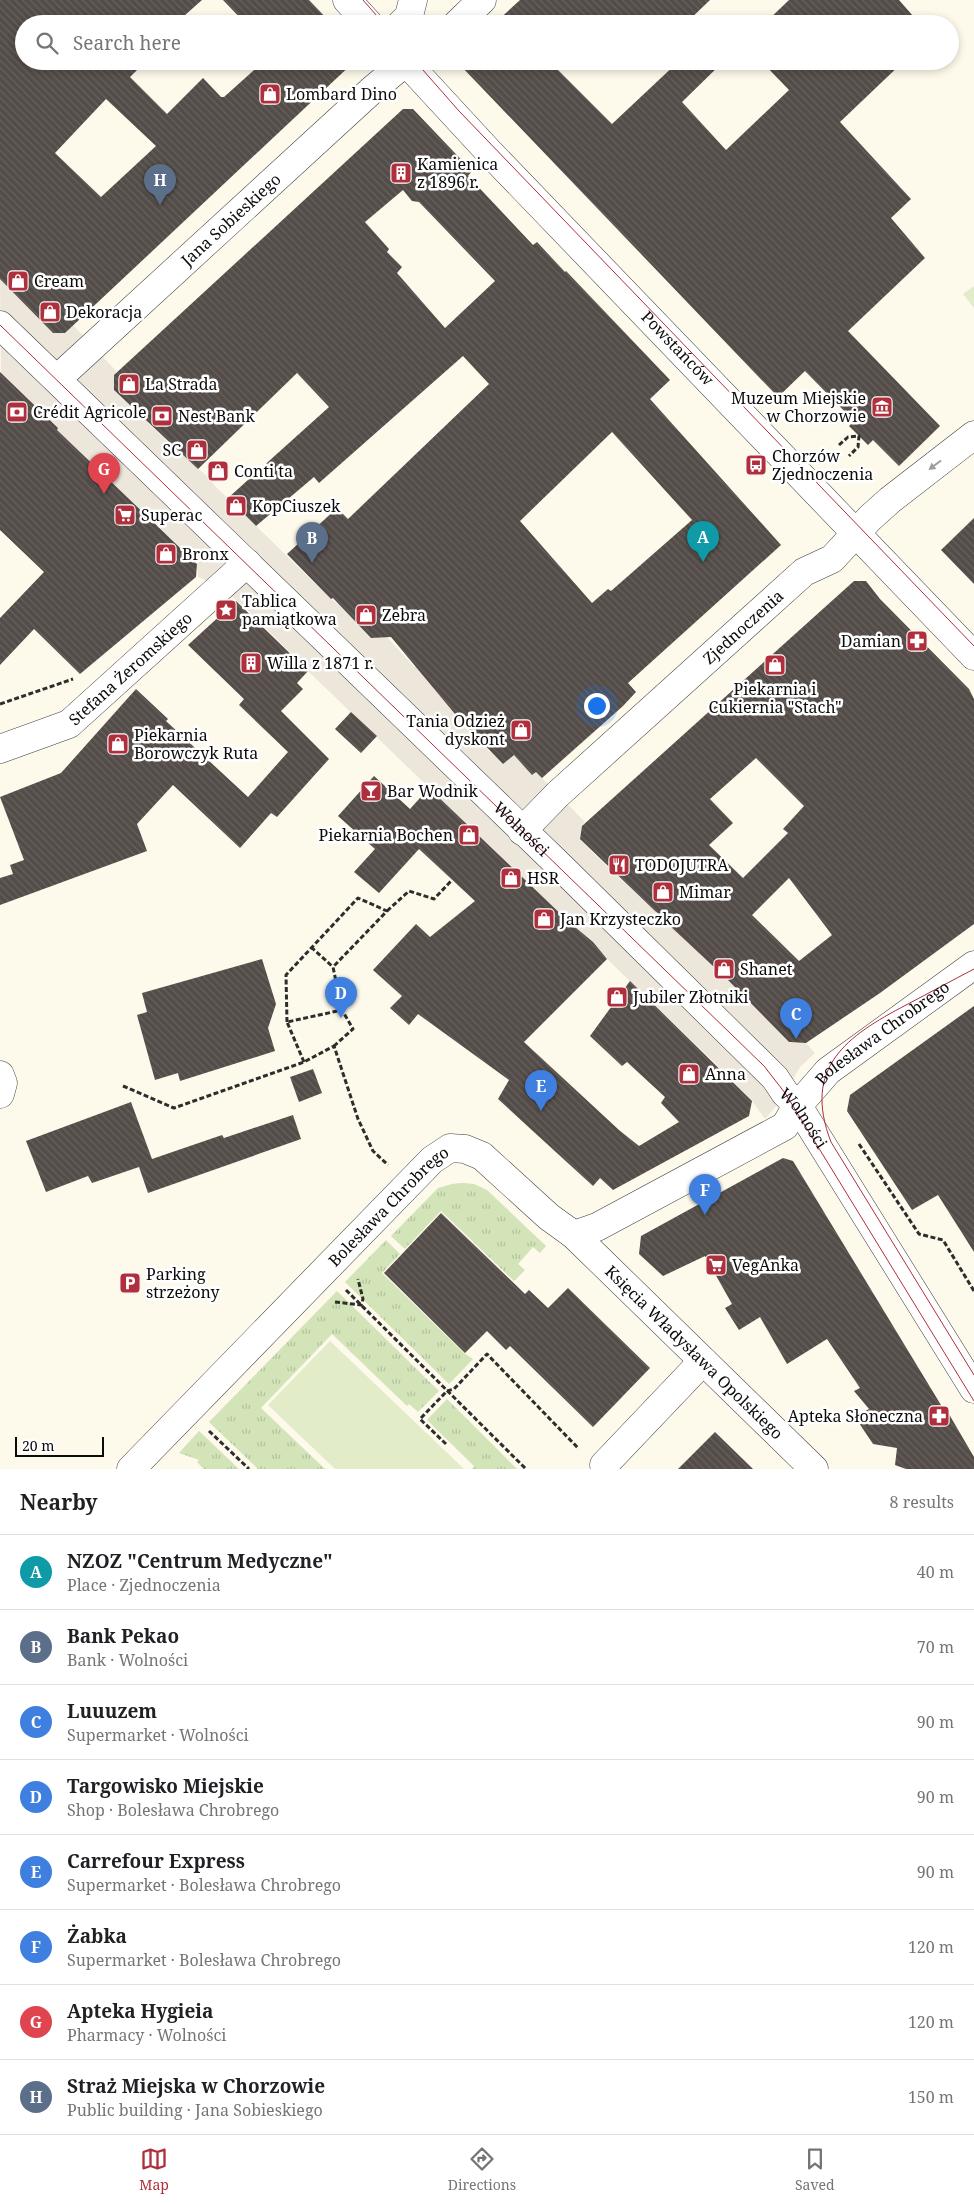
<!DOCTYPE html>
<meta charset="utf-8">
<style>
body{margin:0;font-family:"Noto Serif",serif;background:#f6f6f6;color:#202124}
.scale{position:absolute;left:15px;bottom:12px;width:89px;box-sizing:border-box;padding-left:5px;border:2px solid #0b0b0b;border-top:0;font-size:14px;line-height:18px;white-space:nowrap;color:#0b0b0b;-webkit-text-stroke:4px #fff;paint-order:stroke}
.you{position:absolute;left:596px;top:705px;width:18px;height:18px;margin:-12px;border:4px solid #fff;border-radius:50%;background:#1a73e8;box-shadow:0 0 0 8px #1a73e833}
.badge{display:grid;place-items:center;width:32px;height:32px;border-radius:50%;background:#af2f3d;color:#fff;font-size:16px;font-weight:700}
.pin{position:absolute;translate:-50% -41px;filter:drop-shadow(0 1px 2px #0008)}
.pin::after{content:'';position:absolute;top:26px;width:18px;height:15px;background:inherit;clip-path:polygon(0 0,100% 0,50% 100%)}
.list{margin:0;padding:0;list-style:none}
h2{display:flex;justify-content:space-between;align-items:center;height:65px;margin:0;padding:0 20px;font-size:21px}
h2 small{font-size:16px;font-weight:400;color:#757577}
.list li{display:grid;grid-template-columns:32px 1fr auto;gap:15px;align-items:center;box-sizing:border-box;height:75px;padding:0 20px;border-top:1px solid #e0e0e0}
.list b{display:block;font-size:19px;white-space:nowrap}
.list p{margin:0;font-size:16px;white-space:nowrap;color:#757577}
.list em{font-size:16px;font-style:normal;color:#757577}
.icon{flex:none;width:28px;height:28px;fill:none;stroke:currentColor;stroke-width:2;stroke-linecap:round;stroke-linejoin:round}
.map{position:relative;flex:none;width:974px;height:1469px;overflow:hidden}
.search{position:absolute;background:#fff;box-shadow:0 2px 8px #0003;left:15px;right:15px;top:15px;height:55px;display:flex;align-items:center;gap:12px;box-sizing:border-box;padding:0 18px;border-radius:28px;color:#757577;font-size:19px}
.sheet{height:665px;background:#fff}
nav{display:flex;justify-content:space-around;align-items:center;box-sizing:border-box;height:70px;border-top:1px solid #e0e0e0;background:#fff;font-size:14px;color:#757577}
nav a{display:grid;justify-items:center;gap:2px}
nav .on{color:#af2f3d}
.map>svg:first-child{display:block}
.grass{fill:url(#grass-tufts)}
.pitch{fill:#e2ecc9}
.plaza{fill:#ece6db}
.building{fill:url(#building-back-hatch);fill-rule:evenodd}
.lines{fill:none;stroke-linecap:round;stroke-linejoin:round}
.minor-casing{stroke:#3e3e3e;stroke-width:29}
.path{stroke:#2d2d2d;stroke-width:3;stroke-dasharray:5 2.5;stroke-linecap:butt}
.minor{stroke:#fff;stroke-width:28}
.tram{stroke:#af2f3d;stroke-width:1}
.oneway{fill:#9d9d9d}
.labels{text-anchor:middle;stroke-width:5;stroke-linejoin:round;paint-order:stroke}
.poi-label{font-size:16px;fill:#0b0b0b;stroke:#fff;text-anchor:start}
.street-label{font-size:16px;fill:#0b0b0b;stroke:#fff}
</style>
<div class="map">
<svg width="974" height="1469" viewBox="0 0 974 1469">
<defs>
<pattern id="grass-tufts" width="24" height="20" patternUnits="userSpaceOnUse" patternTransform="scale(1.25)"><rect width="24" height="20" fill="#d2e4b8"/><path d="M3 7l-1-3M5 7V3M7 7l1-3M15 17l-1-3M17 17v-4M19 17l1-3" fill="none" stroke="#b3c29d"/></pattern>
<pattern id="building-back-hatch" width="6" height="6" patternUnits="userSpaceOnUse" patternTransform="scale(1.25)"><rect width="6" height="6" fill="#534c48"/><path d="M-1 5l2 2M0 0l6 6M5-1l2 2" fill="none" stroke="#67615e"/></pattern>
</defs>
<rect width="100%" height="100%" fill="#fdf9eb"/>
<g class="grass">
<path d="M464,1183L474,1184L487,1190L546,1246L540,1253L533,1247L518,1264L525,1270L514,1281L441,1211L405,1249L391,1236L438,1188L452,1184Z"/>
<path d="M386,1240L400,1254L382,1273L464,1353L473,1359L449,1384L345,1282Z"/>
<path d="M337,1291L439,1391L418,1412L409,1404L407,1406L332,1334L261,1408L325,1469H258L209,1422Z"/>
<path d="M447,1399L517,1469H472L474,1466L427,1420Z"/>
<path d="M199,1431L239,1469H204L197,1462L199,1460L179,1453Z"/>
</g>
<g class="pitch">
<path d="M974,286V308L963,294Z"/>
<path d="M330,1341L464,1469H335L268,1405Z"/>
</g>
<path class="plaza" d="M0,279L53,333H65L73,325L117,372L114,375V390L148,420L147,422L177,450L209,478L215,486L331,599L341,606L371,638L387,637L414,667L416,666L425,676L426,680L428,679L475,735L477,737L479,736L489,746L487,749L490,752L492,750L502,760L501,762L503,764L517,751L518,759L532,775L536,772L585,822L582,825L580,839L596,856L728,980L790,1043H806L815,1053L800,1067L778,1104L765,1119L752,1101L714,1062L308,671L256,618L222,587L198,577L197,563L57,430L58,428L40,410L1,375Z"/>
<g class="building">
<path d="M0,0H202L175,24H24V61H136L134,63L139,68L130,77L167,114L203,78L221,97H224L264,61H355L65,333H53L0,279ZM106,99L156,146L101,197L55,153Z"/>
<path d="M223,0H309L332,24H246Z"/>
<path d="M520,0H710L685,24H494Z"/>
<path d="M789,0H899L920,24H764Z"/>
<path d="M461,61H549L612,124L679,61H724L682,102L726,150L789,90L761,61H904L840,122L911,199L891,218L925,258L848,331L940,426L899,466L873,440L868,445L849,426L854,421L805,371L778,397L460,65Z"/>
<path d="M403,109H413L472,171L468,176L533,245L537,242L565,272L566,271L670,380L650,399L781,545L628,683L636,692L623,706L542,778L536,772L532,775L514,755L503,764L455,714L391,637L371,638L333,598L331,599L287,554L337,508L348,519L489,384L463,356L319,483L314,477L256,526L228,498L329,407L297,373L198,469L114,390V375ZM403,190L412,201L419,202L495,281L445,328L397,273L402,267L387,252L389,249L365,222ZM612,432L692,520L611,591L608,589L592,603L520,521Z"/>
<path d="M0,372L58,428L57,430L197,564L196,577L80,674L34,629L0,665V618L44,572L0,530Z"/>
<path d="M974,518V584L941,550Z"/>
<path d="M854,581H866L880,599L969,689L974,699V924L880,993L806,1043L789,1042L728,980L670,926L672,924L655,911L580,839L582,826ZM756,758L804,806L783,829L788,833L743,878L709,845L733,823L710,799ZM789,878L832,935L799,961L752,915Z"/>
<path d="M236,601L308,671L297,683L303,689L281,711L329,759L277,817L271,813L240,848L173,785L137,824L147,851L0,905V878L13,874L10,865L24,860L0,797L61,773L136,689L168,719L166,721L248,797L288,752L239,705L244,699L188,645Z"/>
<path d="M351,712L377,736L361,753L335,729Z"/>
<path d="M374,776L410,809L429,788L569,922L593,942L607,959L524,1042L619,1130L639,1146L679,1122L661,1103L665,1097L627,1062L622,1066L590,1036L630,981L752,1101L749,1116L613,1190L600,1178L593,1186L498,1099L509,1080L418,1014L409,1025L390,1008L402,996L373,970L416,924L430,937L475,901L419,849L379,893L354,872L375,849L338,816Z"/>
<path d="M262,959L276,1004L268,1028L275,1051L180,1081L178,1073L155,1080L137,1015L147,1012L142,993Z"/>
<path d="M974,1006V1252L938,1195L912,1210L847,1111L850,1095Z"/>
<path d="M313,1069L322,1093L299,1102L290,1077Z"/>
<path d="M131,1102L152,1159L222,1135L224,1138L293,1115L301,1139L148,1193L139,1167L92,1183L88,1176L46,1192L26,1141Z"/>
<path d="M783,1158L793,1161L944,1410L946,1409L974,1457V1469H906L895,1465L897,1448L873,1444L855,1417L869,1409L854,1391L860,1388L827,1339L787,1364L760,1317L739,1330L725,1308L732,1304L705,1256L663,1276L639,1254L641,1236Z"/>
<path d="M441,1213L525,1294L529,1290L548,1308L568,1288L650,1368L593,1427L510,1346L506,1350L487,1331L465,1353L384,1273Z"/>
<path d="M715,1432L753,1469H678Z"/>
</g>
<g class="lines">
<g class="minor-casing">
<g id="minor">
<path d="M347,0L369,24"/>
<path d="M401,24L409,16L413,0"/>
<path d="M457,24L482,0"/>
<path id="s1" d="M405,61L490,153L974,656"/>
<path id="s2" d="M0,325L561,867L775,1078L785,1093L798,1106L974,1389"/>
<path id="s3" d="M57,379L372,90L407,61"/>
<path id="s4" d="M0,749L69,724L247,563"/>
<path id="s5" d="M522,831L558,794L804,572L832,559L870,518L890,500L974,435"/>
<path d="M0,1075L3,1083L0,1094"/>
<path id="s6" d="M574,1235L814,1469"/>
<path d="M604,1465L703,1361"/>
<path id="s7" d="M131,1469L432,1160L450,1148L465,1149L482,1156L549,1217L574,1235L597,1227L785,1126L795,1109L828,1071L974,965"/>
</g>
</g>
<g class="path">
<path d="M839,445L848,437L859,436L858,447L849,456"/>
<path d="M0,704L73,679"/>
<path d="M387,911L409,891L434,899L452,880"/>
<path d="M311,947L333,967"/>
<path d="M287,1022L286,975L358,898L387,911L333,967L342,1010"/>
<path d="M304,1062L287,1022L342,1010L353,1029L334,1046"/>
<path d="M123,1086L174,1108L304,1062L334,1046L358,1119L373,1151L388,1165"/>
<path d="M859,1144L919,1234L943,1240L974,1291"/>
<path d="M346,1290L526,1469"/>
<path d="M335,1302L361,1305L363,1299L358,1279"/>
<path d="M209,1431L249,1469"/>
<path d="M446,1444L420,1419L447,1391L454,1389L487,1354L579,1449"/>
</g>
<use href="#minor" class="minor"/>
<g class="tram">
<path d="M363,0L384,24"/>
<path d="M415,61L459,111L974,646"/>
<path d="M0,325L764,1066L785,1093L974,1401"/>
<path d="M974,969C951,981 929,993 906,1005C847,1036 802,1067 831,1142L974,1375"/>
</g>
</g>
<defs><path id="oneway-solid" d="M-6-.8H1V-3.2L6.5 0L1 3.2V.8H-6Z" transform="scale(1.25)"/></defs>
<use class="oneway" href="#oneway-solid" transform="translate(935 465) rotate(143)"/>
<defs>
<g id="shop-square" transform="scale(1.125)"><rect x="-9" y="-9" width="18" height="18" rx="4" fill="#af2f3d" stroke="#fff"/><path d="M-5-2.5h2.3a2.7 3.5 0 0 1 5.4 0H5L5.5 6h-11ZM-1.5-2.5h3a1.5 2.3 0 0 0-3 0Z" fill="#fff"/></g>
<g id="building-square" transform="scale(1.125)"><rect x="-9" y="-9" width="18" height="18" rx="4" fill="#af2f3d" stroke="#fff"/><path d="M-4-6H4V6H1V3H-1V6H-4ZM-2.5-4.3h1.7v1.8h-1.7ZM.8-4.3h1.7v1.8H.8ZM-2.5-1h1.7V.8h-1.7ZM.8-1h1.7V.8H.8Z" fill="#fff"/></g>
<g id="museum-square" transform="scale(1.125)"><rect x="-9" y="-9" width="18" height="18" rx="4" fill="#af2f3d" stroke="#fff"/><path d="M0-6L6-3V-2H-6V-3ZM-5-1h2V3h-2ZM-1-1h2V3h-2ZM3-1h2V3H3ZM-6 4H6V6H-6Z" fill="#fff"/></g>
<g id="bank-square" transform="scale(1.125)"><rect x="-9" y="-9" width="18" height="18" rx="4" fill="#af2f3d" stroke="#fff"/><path d="M-6-4H6V4H-6ZM0-2.3a2.3 2.3 0 1 0 0 4.6a2.3 2.3 0 1 0 0-4.6Z" fill="#fff"/></g>
<g id="bus-square" transform="scale(1.125)"><rect x="-9" y="-9" width="18" height="18" rx="4" fill="#af2f3d" stroke="#fff"/><path d="M-5-6H5V4H4V6H2V4H-2V6H-4V4H-5ZM-3.5-4V0h7V-4ZM-3.5 1.2v1.5H-2V1.2ZM2 1.2v1.5H3.5V1.2Z" fill="#fff"/></g>
<g id="supermarket-square" transform="scale(1.125)"><rect x="-9" y="-9" width="18" height="18" rx="4" fill="#af2f3d" stroke="#fff"/><path d="M-6-5.5h2.5l.6 2H6L4.5 2H-2.5L-4.4-4H-6ZM-1.5 3.2a1.3 1.3 0 1 0 .1 0ZM3 3.2a1.3 1.3 0 1 0 .1 0Z" fill="#fff"/></g>
<g id="sight-square" transform="scale(1.125)"><rect x="-9" y="-9" width="18" height="18" rx="4" fill="#af2f3d" stroke="#fff"/><path d="M0-6L1.8-2.2L6-1.7L2.9 1.2L3.7 5.4L0 3.3L-3.7 5.4L-2.9 1.2L-6-1.7L-1.8-2.2Z" fill="#fff"/></g>
<g id="pharmacy-square" transform="scale(1.125)"><rect x="-9" y="-9" width="18" height="18" rx="4" fill="#af2f3d" stroke="#fff"/><path d="M-2-6h4v4h4v4h-4v4h-4v-4h-4v-4h4Z" fill="#fff"/></g>
<g id="bar-square" transform="scale(1.125)"><rect x="-9" y="-9" width="18" height="18" rx="4" fill="#af2f3d" stroke="#fff"/><path d="M-6-5H6L.8 .8V4.5H3.5V6h-7V4.5H-.8V.8Z" fill="#fff"/></g>
<g id="restaurant-square" transform="scale(1.125)"><rect x="-9" y="-9" width="18" height="18" rx="4" fill="#af2f3d" stroke="#fff"/><path d="M-5-6h1v4h1v-4h1v4h1v-4h1v5L-1.5 .5V6h-2V.5L-5-1ZM5-6V6H3V1.5H1.5Q1.5-4 5-6Z" fill="#fff"/></g>
<g id="parking-square" transform="scale(1.125)"><rect x="-9" y="-9" width="18" height="18" rx="4" fill="#af2f3d" stroke="#fff"/><path d="M-3.5-5.5H1a3.5 3.5 0 0 1 0 7H-1V5.5H-3.5ZM-1-3.4V-.6H.8a1.4 1.4 0 0 0 0-2.8Z" fill="#fff"/></g>
</defs>
<g fill-rule="evenodd">
<use href="#shop-square" x="270" y="94"/>
<use href="#building-square" x="401" y="173"/>
<use href="#shop-square" x="18" y="281"/>
<use href="#shop-square" x="50" y="312"/>
<use href="#shop-square" x="129" y="384"/>
<use href="#museum-square" x="882" y="407"/>
<use href="#bank-square" x="17" y="412"/>
<use href="#bank-square" x="162" y="416"/>
<use href="#shop-square" x="197" y="450"/>
<use href="#bus-square" x="756" y="465"/>
<use href="#shop-square" x="218" y="471"/>
<use href="#shop-square" x="236" y="506"/>
<use href="#supermarket-square" x="125" y="515"/>
<use href="#shop-square" x="166" y="554"/>
<use href="#sight-square" x="226" y="610"/>
<use href="#shop-square" x="366" y="615"/>
<use href="#pharmacy-square" x="917" y="641"/>
<use href="#building-square" x="251" y="663"/>
<use href="#shop-square" x="775" y="665"/>
<use href="#shop-square" x="521" y="730"/>
<use href="#shop-square" x="118" y="744"/>
<use href="#bar-square" x="371" y="791"/>
<use href="#shop-square" x="469" y="835"/>
<use href="#restaurant-square" x="619" y="865"/>
<use href="#shop-square" x="511" y="878"/>
<use href="#shop-square" x="663" y="892"/>
<use href="#shop-square" x="544" y="919"/>
<use href="#shop-square" x="724" y="969"/>
<use href="#shop-square" x="617" y="997"/>
<use href="#shop-square" x="689" y="1074"/>
<use href="#supermarket-square" x="716" y="1265"/>
<use href="#parking-square" x="130" y="1283"/>
<use href="#pharmacy-square" x="939" y="1416"/>
</g>
<g class="labels">
<g class="poi-label">
<text x="286" y="100">Lombard Dino</text>
<text x="417" y="170">Kamienica<tspan x="417" dy="18">z 1896 r.</tspan></text>
<text x="34" y="287">Cream</text>
<text x="66" y="318">Dekoracja</text>
<text x="145" y="390">La Strada</text>
<text x="866" y="404" text-anchor="end">Muzeum Miejskie<tspan x="866" dy="18">w Chorzowie</tspan></text>
<text x="33" y="418">Crédit Agricole</text>
<text x="178" y="422">Nest Bank</text>
<text x="181" y="456" text-anchor="end">SC</text>
<text x="772" y="462">Chorzów<tspan x="772" dy="18">Zjednoczenia</tspan></text>
<text x="234" y="477">Conti ta</text>
<text x="252" y="512">KopCiuszek</text>
<text x="141" y="521">Superac</text>
<text x="182" y="560">Bronx</text>
<text x="242" y="607">Tablica<tspan x="242" dy="18">pamiątkowa</tspan></text>
<text x="382" y="621">Zebra</text>
<text x="901" y="647" text-anchor="end">Damian</text>
<text x="267" y="669">Willa z 1871 r.</text>
<text x="775" y="695" text-anchor="middle">Piekarnia i<tspan x="775" dy="18">Cukiernia "Stach"</tspan></text>
<text x="505" y="727" text-anchor="end">Tania Odzież<tspan x="505" dy="18">dyskont</tspan></text>
<text x="134" y="741">Piekarnia<tspan x="134" dy="18">Borowczyk Ruta</tspan></text>
<text x="387" y="797">Bar Wodnik</text>
<text x="453" y="841" text-anchor="end">Piekarnia Bochen</text>
<text x="635" y="871">TODOJUTRA</text>
<text x="527" y="884">HSR</text>
<text x="679" y="898">Mimar</text>
<text x="560" y="925">Jan Krzysteczko</text>
<text x="740" y="975">Shanet</text>
<text x="633" y="1003">Jubiler Złotniki</text>
<text x="705" y="1080">Anna</text>
<text x="732" y="1271">VegAnka</text>
<text x="146" y="1280">Parking<tspan x="146" dy="18">strzeżony</tspan></text>
<text x="923" y="1422" text-anchor="end">Apteka Słoneczna</text>
</g>
<g class="street-label">
<text dy="6" stroke="none"><textPath href="#s3" startOffset="236">Jana Sobieskiego</textPath></text>
<text dy="6" stroke="none"><textPath href="#s1" startOffset="396">Powstańców</textPath></text>
<text dy="6" stroke="none"><textPath href="#s5" startOffset="301">Zjednoczenia</textPath></text>
<text dy="6" stroke="none"><textPath href="#s4" startOffset="156">Stefana Żeromskiego</textPath></text>
<text dy="6" stroke="none"><textPath href="#s2" startOffset="725">Wolności</textPath></text>
<text dy="6" stroke="none"><textPath href="#s7" startOffset="982">Bolesława Chrobrego</textPath></text>
<text dy="6" stroke="none"><textPath href="#s2" startOffset="1130">Wolności</textPath></text>
<text dy="6" stroke="none"><textPath href="#s7" startOffset="368">Bolesława Chrobrego</textPath></text>
<text dy="6" stroke="none"><textPath href="#s6" startOffset="168">Księcia Władysława Opolskiego</textPath></text>
</g>
</g>
</svg>
<div class="scale">20 m</div>
<div class="you"></div>
<div class="pin badge" style="left:703px;top:562px;background:#0f9aa8">A</div>
<div class="pin badge" style="left:312px;top:563px;background:#5c6f8a">B</div>
<div class="pin badge" style="left:796px;top:1039px;background:#3f7fe0">C</div>
<div class="pin badge" style="left:341px;top:1018px;background:#3f7fe0">D</div>
<div class="pin badge" style="left:541px;top:1111px;background:#3f7fe0">E</div>
<div class="pin badge" style="left:705px;top:1215px;background:#3f7fe0">F</div>
<div class="pin badge" style="left:104px;top:494px;background:#e0444e">G</div>
<div class="pin badge" style="left:160px;top:205px;background:#5c6f8a">H</div>
<div class="search"><svg class="icon" aria-label="search" viewBox="0 0 24 24"><circle cx="10" cy="10" r="6"/><path d="M15 15l6 6"/></svg>Search here</div>
</div>
<section class="sheet">
<h2>Nearby<small>8 results</small></h2>
<ul class="list">
<li><span class="badge" style="background:#0f9aa8">A</span><div><b>NZOZ &quot;Centrum Medyczne&quot;</b><p>Place · Zjednoczenia</p></div><em>40 m</em></li>
<li><span class="badge" style="background:#5c6f8a">B</span><div><b>Bank Pekao</b><p>Bank · Wolności</p></div><em>70 m</em></li>
<li><span class="badge" style="background:#3f7fe0">C</span><div><b>Luuuzem</b><p>Supermarket · Wolności</p></div><em>90 m</em></li>
<li><span class="badge" style="background:#3f7fe0">D</span><div><b>Targowisko Miejskie</b><p>Shop · Bolesława Chrobrego</p></div><em>90 m</em></li>
<li><span class="badge" style="background:#3f7fe0">E</span><div><b>Carrefour Express</b><p>Supermarket · Bolesława Chrobrego</p></div><em>90 m</em></li>
<li><span class="badge" style="background:#3f7fe0">F</span><div><b>Żabka</b><p>Supermarket · Bolesława Chrobrego</p></div><em>120 m</em></li>
<li><span class="badge" style="background:#e0444e">G</span><div><b>Apteka Hygieia</b><p>Pharmacy · Wolności</p></div><em>120 m</em></li>
<li><span class="badge" style="background:#5c6f8a">H</span><div><b>Straż Miejska w Chorzowie</b><p>Public building · Jana Sobieskiego</p></div><em>150 m</em></li>
</ul>
</section>
<nav>
<a class="on"><svg class="icon" aria-label="map" viewBox="0 0 24 24"><path d="M3 6l6-2 6 2 6-2v14l-6 2-6-2-6 2zM9 4v14M15 6v14"/></svg>Map</a>
<a><svg class="icon" aria-label="directions" viewBox="0 0 24 24"><path d="M12 3l9 9-9 9-9-9zM9 14v-3h6M13 9l2 2-2 2"/></svg>Directions</a>
<a><svg class="icon" aria-label="saved" viewBox="0 0 24 24"><path d="M7 4h10v16l-5-4-5 4z"/></svg>Saved</a>
</nav>
